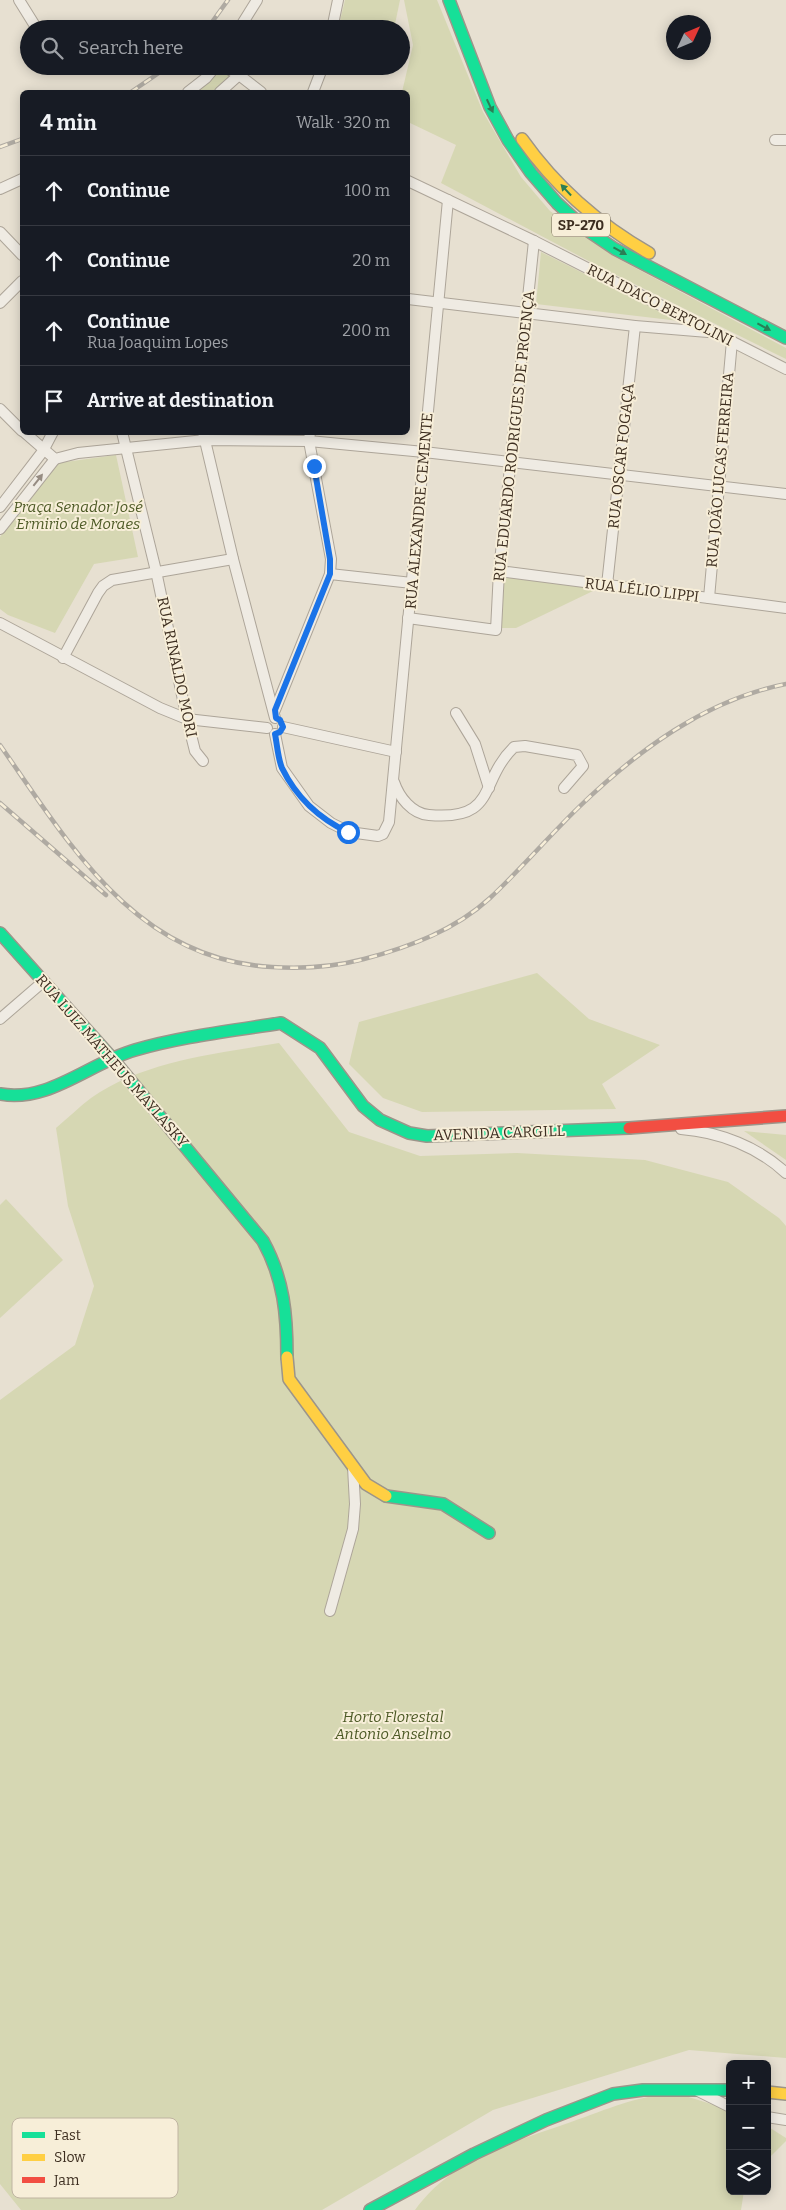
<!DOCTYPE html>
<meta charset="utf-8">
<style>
body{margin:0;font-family:Bitter,serif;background:#20242c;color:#f1f3f6}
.controls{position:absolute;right:15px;bottom:15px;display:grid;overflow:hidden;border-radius:8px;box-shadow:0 2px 12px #0003}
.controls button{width:45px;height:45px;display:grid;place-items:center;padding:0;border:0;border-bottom:1px solid #363941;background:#171b24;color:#f1f3f6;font:25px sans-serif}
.compass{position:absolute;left:666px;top:15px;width:45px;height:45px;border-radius:50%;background:#171b24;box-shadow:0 2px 12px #0003;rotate:46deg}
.stop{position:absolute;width:15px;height:15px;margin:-11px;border:4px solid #1a73e8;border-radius:50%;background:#fff}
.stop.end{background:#1a73e8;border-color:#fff;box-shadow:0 1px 5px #0008}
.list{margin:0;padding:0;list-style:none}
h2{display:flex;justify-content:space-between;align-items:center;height:65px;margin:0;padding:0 20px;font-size:21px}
h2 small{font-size:16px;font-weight:400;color:#9ea1a6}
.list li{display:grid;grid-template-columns:32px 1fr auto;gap:15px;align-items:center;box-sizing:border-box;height:70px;padding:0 20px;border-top:1px solid #363941}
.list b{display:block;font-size:19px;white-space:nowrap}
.list p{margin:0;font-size:16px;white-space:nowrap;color:#9ea1a6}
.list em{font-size:16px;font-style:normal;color:#9ea1a6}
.icon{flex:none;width:28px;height:28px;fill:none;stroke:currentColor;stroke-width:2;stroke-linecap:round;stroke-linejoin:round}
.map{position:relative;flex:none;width:786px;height:2210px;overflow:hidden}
.search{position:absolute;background:#171b24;box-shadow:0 2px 12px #0003;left:20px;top:20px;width:390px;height:55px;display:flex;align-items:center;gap:12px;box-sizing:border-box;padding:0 18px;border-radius:28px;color:#9ea1a6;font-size:19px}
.panel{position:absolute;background:#171b24;box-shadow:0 2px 12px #0003;left:20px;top:90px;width:390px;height:345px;border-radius:8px}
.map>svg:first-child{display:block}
.green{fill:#d6d7b3}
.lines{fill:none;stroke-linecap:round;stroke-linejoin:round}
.street-casing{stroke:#ada599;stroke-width:12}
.fast-casing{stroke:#9c958a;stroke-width:14}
.slow-casing{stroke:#9c958a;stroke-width:14}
.jam-casing{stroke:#9c958a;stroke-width:14}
.street{stroke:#efebe3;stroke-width:10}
.fast{stroke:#16e098;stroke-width:11}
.slow{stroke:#ffcf43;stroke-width:11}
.jam{stroke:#f24e42;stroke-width:11}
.rail-casing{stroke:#afaaa2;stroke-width:4.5}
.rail{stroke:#f7eed8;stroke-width:2.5;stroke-dasharray:8;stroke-linecap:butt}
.oneway{fill:#2b7e56}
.oneway2{fill:#968c82}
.route{stroke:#1a73e8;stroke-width:6}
.labels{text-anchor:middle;stroke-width:4;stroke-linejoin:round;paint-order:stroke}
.shield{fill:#f7eed8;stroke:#756857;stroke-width:1}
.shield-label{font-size:14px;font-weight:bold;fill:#3d2e20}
.street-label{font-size:15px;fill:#3d2e20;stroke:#f7eed8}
.park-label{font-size:15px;font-style:italic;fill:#4d5a26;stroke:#f7eed8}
.key{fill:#f7eed8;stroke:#bfb4a1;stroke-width:1}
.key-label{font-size:14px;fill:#3d2e20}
</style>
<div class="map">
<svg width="786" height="2210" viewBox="0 0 786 2210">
<rect width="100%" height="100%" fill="#e7e0d1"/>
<g class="green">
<path d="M345,0H400L394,29H338Z"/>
<path d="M404,0H437L483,112L521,177L550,211L613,256L786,348V359L602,268L441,183L456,145L408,122V92H402L413,45Z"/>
<path d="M220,68L231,76L214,92H193Z"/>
<path d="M541,252L679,321L536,304Z"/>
<path d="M116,455L138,557L94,564L55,633L8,615L0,609V537L36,486L58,463Z"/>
<path d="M502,573L594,587L593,591L516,628H499Z"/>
<path d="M537,973L589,1019L660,1045L602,1084L616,1109L422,1112L383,1098L349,1064L359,1022Z"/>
<path d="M279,1043L349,1132L420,1156L517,1153L645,1160L728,1182L779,1218L786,1226V2058L689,2050L493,2110L322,2210H21L0,2184V1400L75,1345L94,1286L68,1206L56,1128C68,1118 79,1107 91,1098C143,1061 218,1053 279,1043Z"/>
<path d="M744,1131L786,1135V1160Z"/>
<path d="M6,1199L63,1260L0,1318V1205Z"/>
<path d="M676,2093L730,2110V2191H744L741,2210H415C451,2159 514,2142 571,2122C608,2109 636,2096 676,2093Z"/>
<path d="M767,2126L786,2138V2141L767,2160Z"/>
</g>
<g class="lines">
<g class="street-casing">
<g id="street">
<path d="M19,0L37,29"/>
<path d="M239,29L257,0"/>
<path d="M332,29L338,0"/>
<path d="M223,66L239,75L261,92"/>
<path d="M188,92L206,78L216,66"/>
<path d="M220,92L239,75"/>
<path d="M313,92L323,66"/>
<path d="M775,140H786"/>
<path d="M408,181L534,241L786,369"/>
<path d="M0,189L22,179"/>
<path d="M0,232L22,255"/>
<path d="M408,299L635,326L708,332"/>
<path d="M0,303L22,281"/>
<path d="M0,409L22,431"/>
<path d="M24,432L55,459L78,453L205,440L309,441L424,452L786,494"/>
<path d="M122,432L156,571L187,719L195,751L203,761"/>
<path d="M203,432L233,559L275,718"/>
<path d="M0,507L43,451L53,432"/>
<path d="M0,529L55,459"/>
<path d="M499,571L786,608"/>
<path d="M330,574L412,583"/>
<path d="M607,585L635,326"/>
<path d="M709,598L732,341"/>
<path d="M408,618L496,630L499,571L534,241"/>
<path d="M0,623L160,708L187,719L267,728"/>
<path d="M63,658L98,593L103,586L112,580L233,559"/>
<path d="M275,710L330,574L331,559L309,441L310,432"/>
<path d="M456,713L475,744L489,788"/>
<path d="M283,727L396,752"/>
<path d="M275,734L282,768L309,806L331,823L349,832L378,836L383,834L389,822L448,200"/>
<path d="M394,782C399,797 412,814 429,815C498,821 478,782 514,747L525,746L577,755L583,766L564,788"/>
<path d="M0,1019L44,981"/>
<path d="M681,1129C720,1132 758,1147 786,1173"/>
<path d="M330,1611L353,1529L355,1504L353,1467"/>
<path d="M698,2091L730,2107"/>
<path d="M767,2117L786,2120"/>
</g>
</g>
<g class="fast-casing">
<g id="fast">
<path d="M449,0L490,107L508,140L531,173L557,203L584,228L615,249L786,338"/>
<path d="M0,933L111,1057L263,1241C284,1279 287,1315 287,1357"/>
<path d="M0,1094C49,1103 89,1063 135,1050C183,1036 232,1031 281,1023L320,1048L363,1106L380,1120L409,1133L427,1136L629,1128"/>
<path d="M386,1496L443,1504L489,1533"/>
<path d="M370,2210L474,2154L546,2120L613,2094L643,2090H730"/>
</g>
</g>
<g class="slow-casing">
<g id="slow">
<path d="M522,139C556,187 598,224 649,253"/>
<path d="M287,1357L289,1379L366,1484L386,1496"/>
<path d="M767,2092L786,2094"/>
</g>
</g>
<g class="jam-casing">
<path id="jam" d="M629,1128L786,1116"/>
</g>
<use href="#street" class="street"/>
<use href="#fast" class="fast"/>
<use href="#slow" class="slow"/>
<use href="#jam" class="jam"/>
<g class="rail-casing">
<g id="rail">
<path d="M207,29L228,0"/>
<path d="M131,92L169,66"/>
<path d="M0,147L22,139"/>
<path d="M0,745C70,845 136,960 272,967C304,969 334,967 364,959C410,947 455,930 490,898C521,869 549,836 579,807C637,751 705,700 786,684"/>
<path d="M0,803L106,895"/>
</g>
</g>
<use href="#rail" class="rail"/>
</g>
<defs><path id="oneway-solid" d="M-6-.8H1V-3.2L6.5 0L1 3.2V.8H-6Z" transform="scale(1.25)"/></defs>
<g class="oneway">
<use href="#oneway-solid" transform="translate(490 106) rotate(65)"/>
<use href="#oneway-solid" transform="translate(566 190) rotate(-133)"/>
<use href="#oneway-solid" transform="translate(620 251) rotate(29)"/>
<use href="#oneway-solid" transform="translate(764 327) rotate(28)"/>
</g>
<use class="oneway2" href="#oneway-solid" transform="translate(38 480) rotate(-52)"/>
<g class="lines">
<path class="route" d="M314,466L330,559V574L275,710L276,718L280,720L283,727L280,732L275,734C277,744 278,759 282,768C296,797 320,819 348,832"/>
</g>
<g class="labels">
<rect class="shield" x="552" y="213.5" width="58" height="23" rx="4"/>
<g class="shield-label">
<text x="581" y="230">SP-270</text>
</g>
<g class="street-label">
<text transform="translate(660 305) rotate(27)" y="5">RUA IDACO BERTOLINI</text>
<text transform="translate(514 436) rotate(-84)" y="5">RUA EDUARDO RODRIGUES DE PROENÇA</text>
<text transform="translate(621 456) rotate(-84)" y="5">RUA OSCAR FOGAÇA</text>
<text transform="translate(720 470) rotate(-85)" y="5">RUA JOÃO LUCAS FERREIRA</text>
<text transform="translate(419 511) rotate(-85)" y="5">RUA ALEXANDRE CEMENTE</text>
<text transform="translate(642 590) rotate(7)" y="5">RUA LÉLIO LIPPI</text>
<text transform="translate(177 667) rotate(78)" y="5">RUA RINALDO MORI</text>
<text transform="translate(112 1061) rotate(49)" y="5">RUA LUIZ MATHEUS MAYLASKY</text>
<text transform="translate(499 1133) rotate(-2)" y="5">AVENIDA CARGILL</text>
</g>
<g class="park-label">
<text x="78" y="512">Praça Senador José<tspan x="78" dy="17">Ermirio de Moraes</tspan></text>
<text x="393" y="1722">Horto Florestal<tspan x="393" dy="17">Antonio Anselmo</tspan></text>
</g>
</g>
<rect x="12" y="2118" width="166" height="80" rx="8" class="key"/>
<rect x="22" y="2132" width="23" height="6" fill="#16e098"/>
<rect x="22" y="2154" width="23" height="7" fill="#ffcf43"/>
<rect x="22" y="2177" width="23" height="6" fill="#f24e42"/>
<g class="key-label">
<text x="54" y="2140">Fast</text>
<text x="54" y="2162">Slow</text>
<text x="54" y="2185">Jam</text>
</g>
</svg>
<div class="controls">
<button>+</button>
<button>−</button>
<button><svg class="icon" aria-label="layers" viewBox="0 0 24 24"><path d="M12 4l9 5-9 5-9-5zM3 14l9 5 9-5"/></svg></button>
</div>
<svg class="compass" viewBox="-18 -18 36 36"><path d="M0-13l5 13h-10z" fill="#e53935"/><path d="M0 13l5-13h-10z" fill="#9ea1a6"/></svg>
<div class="stop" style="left:348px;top:832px"></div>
<div class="stop end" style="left:314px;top:466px"></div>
<div class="search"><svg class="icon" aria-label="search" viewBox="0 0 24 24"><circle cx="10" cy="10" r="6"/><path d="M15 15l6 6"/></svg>Search here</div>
<section class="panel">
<h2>4 min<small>Walk · 320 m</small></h2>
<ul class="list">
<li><svg class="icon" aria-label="ahead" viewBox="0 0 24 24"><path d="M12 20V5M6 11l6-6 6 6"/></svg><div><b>Continue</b></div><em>100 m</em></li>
<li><svg class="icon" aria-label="ahead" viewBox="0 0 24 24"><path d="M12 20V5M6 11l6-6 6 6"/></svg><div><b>Continue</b></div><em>20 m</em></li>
<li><svg class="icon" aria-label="ahead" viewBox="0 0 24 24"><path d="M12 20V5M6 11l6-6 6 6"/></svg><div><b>Continue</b><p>Rua Joaquim Lopes</p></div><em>200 m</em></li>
<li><svg class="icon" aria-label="arrive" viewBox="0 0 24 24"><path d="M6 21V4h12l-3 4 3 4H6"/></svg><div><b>Arrive at destination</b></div></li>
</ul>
</section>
</div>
